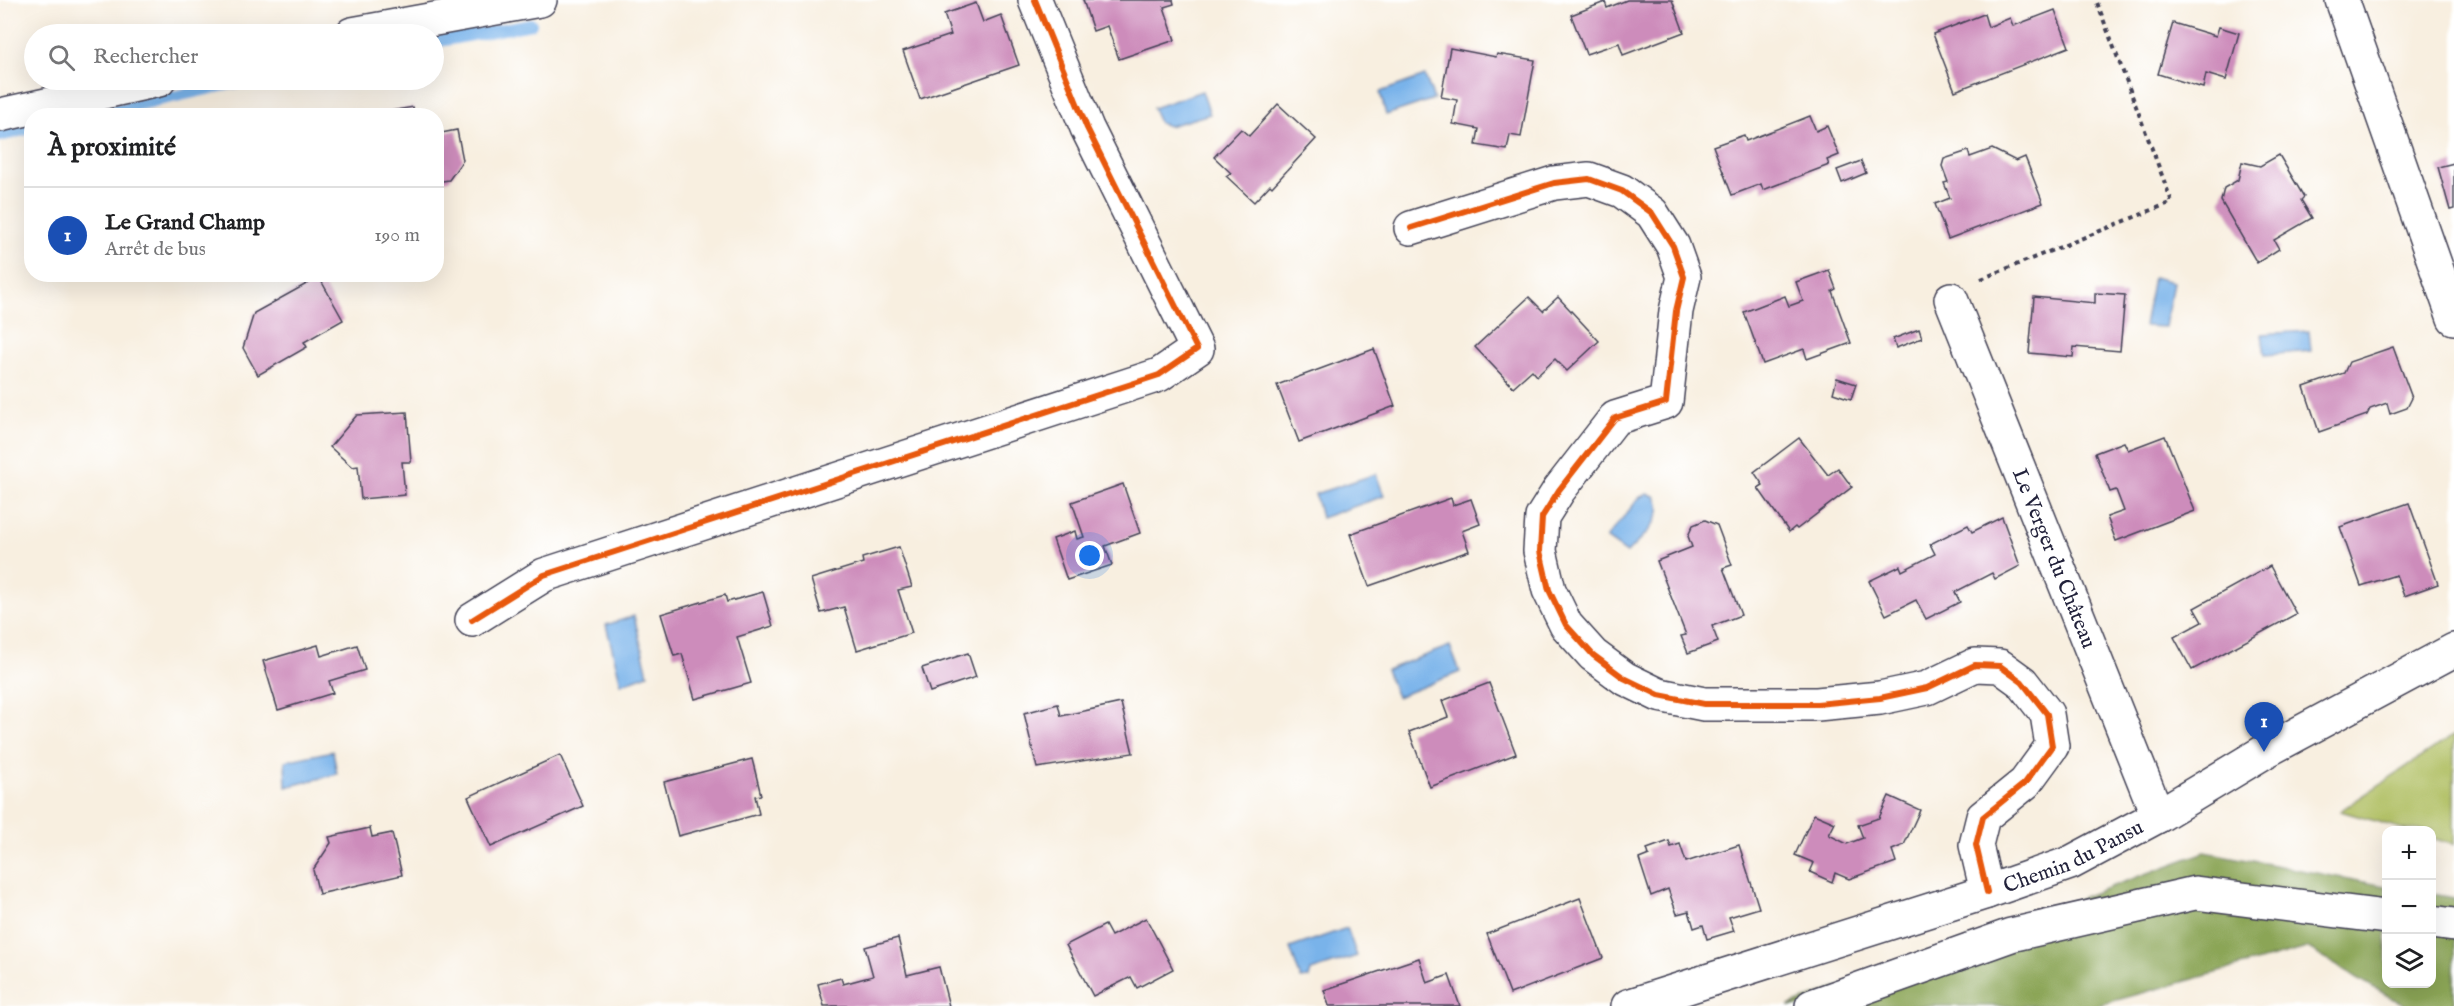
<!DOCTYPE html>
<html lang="fr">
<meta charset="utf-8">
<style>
body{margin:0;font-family:"IM FELL English",serif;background:#f2f2f2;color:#202124}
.controls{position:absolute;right:18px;bottom:18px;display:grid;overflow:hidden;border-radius:12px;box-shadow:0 6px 24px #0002}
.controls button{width:54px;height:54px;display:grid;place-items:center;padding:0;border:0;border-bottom:2px solid #e0e0e0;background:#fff;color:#202124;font:30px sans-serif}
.you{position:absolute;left:1090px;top:556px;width:21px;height:21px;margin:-15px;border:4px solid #fff;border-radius:50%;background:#1a73e8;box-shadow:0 0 0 9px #1a73e833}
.badge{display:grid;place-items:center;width:39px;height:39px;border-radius:50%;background:#c8321e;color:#fff;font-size:20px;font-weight:700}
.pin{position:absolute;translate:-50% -50px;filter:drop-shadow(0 2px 3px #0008)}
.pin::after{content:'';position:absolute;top:32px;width:21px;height:18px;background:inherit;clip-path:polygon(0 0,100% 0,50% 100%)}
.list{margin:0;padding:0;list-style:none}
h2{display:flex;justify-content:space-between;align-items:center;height:78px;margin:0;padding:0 24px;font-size:26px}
h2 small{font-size:20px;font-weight:400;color:#757577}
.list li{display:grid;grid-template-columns:39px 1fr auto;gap:18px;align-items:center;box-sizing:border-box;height:96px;padding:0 24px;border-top:2px solid #e0e0e0}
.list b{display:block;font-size:22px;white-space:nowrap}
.list p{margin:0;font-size:20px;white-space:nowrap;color:#757577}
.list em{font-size:20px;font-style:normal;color:#757577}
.icon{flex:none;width:33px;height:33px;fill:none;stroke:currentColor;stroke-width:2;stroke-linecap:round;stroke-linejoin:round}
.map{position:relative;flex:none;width:2454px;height:1006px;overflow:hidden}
.search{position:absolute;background:#fff;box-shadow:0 6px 24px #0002;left:24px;top:24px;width:420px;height:66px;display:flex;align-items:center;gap:15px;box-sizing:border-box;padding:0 21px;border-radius:33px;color:#757577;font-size:22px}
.panel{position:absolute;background:#fff;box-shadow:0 6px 24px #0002;left:24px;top:108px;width:420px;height:174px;border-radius:24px}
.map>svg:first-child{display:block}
.green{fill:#afbe61;stroke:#68704e;stroke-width:1.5}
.forest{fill:#8ba557;stroke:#566449;stroke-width:1.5}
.water{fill:#79b3ea;stroke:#4e6a92;stroke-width:1.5}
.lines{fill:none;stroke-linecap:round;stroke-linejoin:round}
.stream{stroke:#79b3ea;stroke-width:12}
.building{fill:#cd8cbb}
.minor-casing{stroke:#424154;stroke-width:36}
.path{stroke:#424154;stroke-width:4;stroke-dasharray:4.5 4.5;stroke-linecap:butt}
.minor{stroke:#fff;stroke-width:33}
.cycleway-casing{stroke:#fff;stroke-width:10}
.cycleway{stroke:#e8590c;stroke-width:6}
.labels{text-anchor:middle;stroke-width:4.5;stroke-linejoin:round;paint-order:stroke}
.street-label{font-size:21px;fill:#22223b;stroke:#fff}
</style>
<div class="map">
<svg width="2454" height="1006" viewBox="0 0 2454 1006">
<rect width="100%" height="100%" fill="#fff"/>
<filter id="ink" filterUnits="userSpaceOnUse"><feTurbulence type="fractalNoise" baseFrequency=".0167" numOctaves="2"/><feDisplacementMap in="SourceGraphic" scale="12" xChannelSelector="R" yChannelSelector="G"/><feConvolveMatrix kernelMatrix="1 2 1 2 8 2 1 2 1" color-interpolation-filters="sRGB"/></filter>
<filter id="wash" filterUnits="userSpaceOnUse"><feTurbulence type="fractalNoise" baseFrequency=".008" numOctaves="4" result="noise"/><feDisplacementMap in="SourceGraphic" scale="24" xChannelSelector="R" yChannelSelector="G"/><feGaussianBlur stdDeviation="1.35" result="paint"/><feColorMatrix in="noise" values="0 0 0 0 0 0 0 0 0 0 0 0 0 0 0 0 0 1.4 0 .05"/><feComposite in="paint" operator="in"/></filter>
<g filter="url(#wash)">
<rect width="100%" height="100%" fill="#f8efe0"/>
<path class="green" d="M2454,735V845L2432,838V830H2406L2340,811Z"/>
<path class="forest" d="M2205,852L2386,886V984H2432V894L2454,898V1006H2405L2307,948L2095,1006H1788Z"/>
<g class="water">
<path d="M1425,76L1434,99L1386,115L1380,92Z"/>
<path d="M1202,91L1210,114L1169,126L1159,123L1153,108Z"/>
<path d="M2153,277L2173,282L2165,327L2144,326Z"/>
<path d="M2309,331L2311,351L2265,355L2262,334Z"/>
<path d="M1376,474L1384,496L1321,518L1315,494Z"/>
<path d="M1647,494L1655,496C1671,515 1640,539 1627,553L1606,538L1640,497Z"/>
<path d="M634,616L648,674L621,684L606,625Z"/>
<path d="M1450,646L1460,672L1397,697L1386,670Z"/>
<path d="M333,751L337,774L286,787L285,761Z"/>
<path d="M1347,928L1357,956L1311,971L1309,978L1301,979L1290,948Z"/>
</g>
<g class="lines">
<g class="stream">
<path d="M434,42L531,24"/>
<path d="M88,116L248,80"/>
<path d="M0,136L32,128"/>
</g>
</g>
<g id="blocks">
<g class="building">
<path d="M1083,0H1173L1174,4L1164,7L1175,40L1119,59L1107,26L1093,31Z"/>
<path d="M1627,0H1672L1684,32L1623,55L1619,43L1586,54L1571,15L1605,2L1607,8Z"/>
<path d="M976,3L983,22L1001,15L1019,65L920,99L903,51L951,35L944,14Z"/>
<path d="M2055,10L2069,47L1955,91L1933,34L1984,14L1988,27L2010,18L2013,26Z"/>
<path d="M2173,23L2216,36L2219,27L2239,33L2226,80L2206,74L2203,88L2158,74Z"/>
<path d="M1450,48L1496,57L1497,54L1535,60L1521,137L1510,135L1507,150L1476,145L1479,129L1453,124L1457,100L1441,97Z"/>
<path d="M1278,104L1316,139L1272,187L1270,185L1254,202L1226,176L1231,173L1214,157L1241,129L1249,136Z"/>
<path d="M413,107L415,116H374V114Z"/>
<path d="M1810,116L1816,131L1827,126L1839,155L1827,160L1829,165L1763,190L1761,184L1732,195L1713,146L1744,135L1746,141Z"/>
<path d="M457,130L463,160L449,180L436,182V134Z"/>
<path d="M1992,149L2016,161L2025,157L2043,203L1948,239L1935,204L1950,198L1944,183L1948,182L1942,166L1944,159L1968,151L1970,157Z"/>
<path d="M2279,155L2304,197L2301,200L2312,218L2274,240L2279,249L2257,263L2221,201L2224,188L2238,180L2242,162L2260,166Z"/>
<path d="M1861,161L1866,173L1842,183L1837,170Z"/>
<path d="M2454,163V209L2450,210L2438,167Z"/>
<path d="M1829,270L1836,289L1832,291L1851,343L1807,359L1804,349L1763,364L1744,312L1785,296L1789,306L1803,301L1796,282Z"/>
<path d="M319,277L343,320L304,342L307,347L258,375L243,348L254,313Z"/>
<path d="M2095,293L2125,295L2120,351L2074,347L2073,357L2029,353L2034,297L2095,303Z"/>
<path d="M1529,297L1543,311L1558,297L1599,341L1567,371L1555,359L1537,376L1532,370L1513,387L1475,347Z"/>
<path d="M1919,329L1922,338L1896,348L1893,339Z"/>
<path d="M2393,347L2412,398L2407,408L2390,414L2387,403L2370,409L2367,415L2319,432L2304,387L2344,373L2349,362Z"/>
<path d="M1374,349L1395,406L1299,442L1277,385Z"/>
<path d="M1837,378L1856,384L1851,399L1833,393Z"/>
<path d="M407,412L411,462H402L405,495L361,499L358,466L352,467L330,447L357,415Z"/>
<path d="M2165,436L2195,511L2116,541L2107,517L2124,511L2116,490L2110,492L2095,453L2124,442L2128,450Z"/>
<path d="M1799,438L1828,475L1838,468L1852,487L1797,529L1795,527L1789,532L1758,488L1763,485L1754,472Z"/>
<path d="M1123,484L1140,533L1105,546L1112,565L1067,580L1053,539L1075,531L1077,539L1084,537L1072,502Z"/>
<path d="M1451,498L1453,505L1471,499L1480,524L1462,531L1469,551L1369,586L1350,534Z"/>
<path d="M2409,503L2438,584L2404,596L2396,575L2361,586L2340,527Z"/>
<path d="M2002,517L2020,566L1995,579L1992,573L1955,592L1960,602L1926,619L1916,600L1886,615L1869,581L1900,566L1902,571L1935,554L1930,544L1968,525L1972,532Z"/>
<path d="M1705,520L1717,525L1732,565L1723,568L1741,615L1712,626L1718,642L1688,653L1681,636L1686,635L1657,561L1692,547L1688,536L1693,525Z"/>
<path d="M899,547L912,587L898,590L912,633L857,650L844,607L821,613L811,579L863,563L862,558Z"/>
<path d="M2270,566L2296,614L2192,670L2174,637L2202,622L2194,608Z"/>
<path d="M763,592L773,626L737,637L751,683L695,699L682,654L674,656L661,614L725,595L727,602Z"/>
<path d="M318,645L321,656L357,645L365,670L329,681L333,693L278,710L263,661Z"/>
<path d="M968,653L976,677L930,692L922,668Z"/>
<path d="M1489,683L1516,754L1430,787L1409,732L1448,717L1442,701Z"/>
<path d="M1121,703L1133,753L1037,768L1024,713L1058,704L1061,716Z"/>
<path d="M560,755L583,806L491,847L468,797Z"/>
<path d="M752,759L761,795L755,796L759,814L678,836L664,782Z"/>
<path d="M1889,796L1920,810L1904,845L1892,850L1896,862L1849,879L1835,873L1832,882L1810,872L1814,863L1795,855L1814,814L1835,823L1829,835L1847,844L1863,838L1858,825L1879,818Z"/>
<path d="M370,828L372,837L392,833L402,875L319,894L313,870L331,843L329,837Z"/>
<path d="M1669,841L1671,847L1680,844L1686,862L1739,845L1759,908L1729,917L1734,931L1707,939L1703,925L1694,928L1689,911L1677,914L1668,889L1651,896L1639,859L1649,855L1647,849Z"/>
<path d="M1580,898L1603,958L1510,994L1487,934Z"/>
<path d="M1146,918L1173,969L1137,988L1131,977L1093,996L1066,945L1105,925L1111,936Z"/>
<path d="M898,938L907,975L939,967L949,1006H824L818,984L841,978L843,984L873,976L865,947Z"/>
<path d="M1419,958L1427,983L1449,975L1460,1006H1329L1324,990Z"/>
</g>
</g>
</g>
<g filter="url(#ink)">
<use href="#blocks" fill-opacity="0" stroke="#424154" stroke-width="1.5"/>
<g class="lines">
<g class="minor-casing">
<g id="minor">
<path d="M2342,0L2454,318"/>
<path d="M352,34L540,0"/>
<path d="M0,115L159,80"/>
<path d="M1411,228L1554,183L1589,179L1622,191L1652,213L1673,246L1684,277L1676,311L1666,402L1615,418L1559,490L1542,517L1540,551L1549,590L1566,625L1593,655L1624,678L1659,695L1704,704H1817L1880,698L1927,688L1975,665L2000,666L2022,682L2047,714L2052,746L2025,783L1983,817L1976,845L1987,892"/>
<path id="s1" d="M1951,299L2158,816"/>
<path d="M472,620L544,575L1159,375L1197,349L1087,128L1035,0"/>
<path d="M2432,922L2454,925"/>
<path id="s2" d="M1628,1006L1987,892L2070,863L2158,816L2264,752L2454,650"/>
<path d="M1812,1006L2011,935L2195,893L2386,917"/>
</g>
</g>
<path class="path" d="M1981,279L2172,202L2096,0"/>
<use href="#minor" class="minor"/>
<g class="cycleway-casing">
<g id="cycleway">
<path d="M1411,228L1554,183L1589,179L1622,191L1652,213L1673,246L1684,277L1676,311L1666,402L1615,418L1559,490L1542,517L1540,551L1549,590L1566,625L1593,655L1624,678L1659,695L1704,704H1817L1880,698L1927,688L1975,665L2000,666L2022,682L2047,714L2052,746L2025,783L1983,817L1976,845L1987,892"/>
<path d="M472,620L544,575L1159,375L1197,349L1087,128L1035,0"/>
</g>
</g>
<use href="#cycleway" class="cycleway"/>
</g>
</g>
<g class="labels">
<g class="street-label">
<text dy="7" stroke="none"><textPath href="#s1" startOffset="279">Le Verger du Château</textPath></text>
<text dy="7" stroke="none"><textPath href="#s2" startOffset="470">Chemin du Pansu</textPath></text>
</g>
</g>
</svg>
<div class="controls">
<button>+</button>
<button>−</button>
<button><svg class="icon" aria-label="layers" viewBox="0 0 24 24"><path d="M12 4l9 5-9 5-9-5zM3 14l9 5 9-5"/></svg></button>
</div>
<div class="you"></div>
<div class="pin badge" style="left:2264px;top:752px;background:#1a4fb4">1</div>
<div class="search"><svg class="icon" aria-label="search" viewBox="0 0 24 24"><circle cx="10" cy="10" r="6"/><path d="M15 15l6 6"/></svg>Rechercher</div>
<section class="panel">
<h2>À proximité<small></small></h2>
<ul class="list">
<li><span class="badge" style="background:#1a4fb4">1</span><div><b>Le Grand Champ</b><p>Arrêt de bus</p></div><em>190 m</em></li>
</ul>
</section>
</div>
